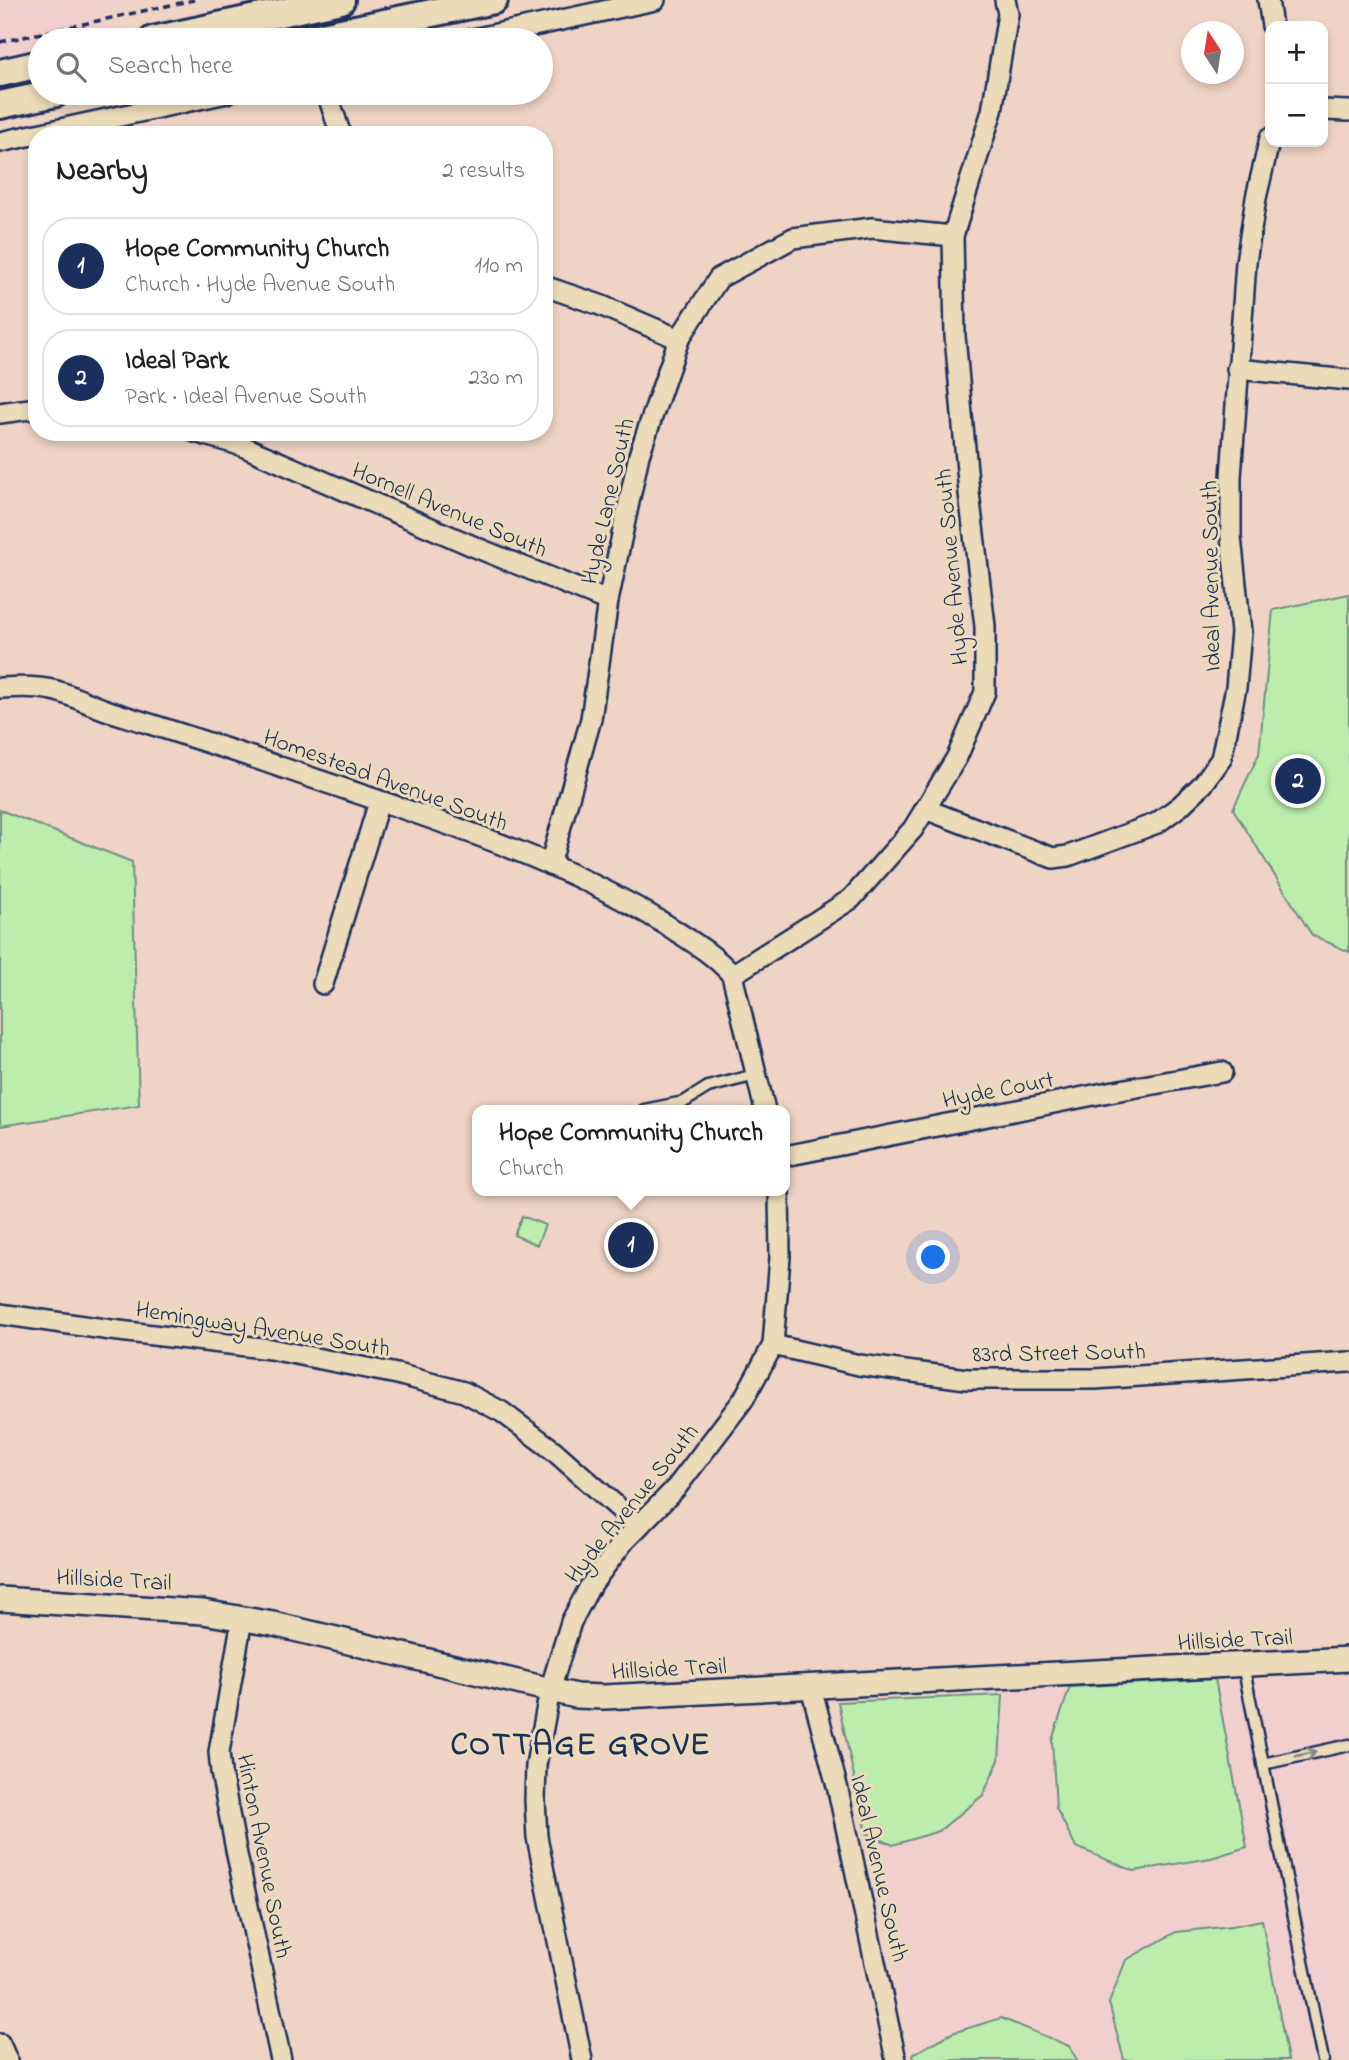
<!DOCTYPE html>
<meta charset="utf-8">
<style>
body{margin:0;font-family:"Indie Flower",sans-serif;background:#f6f6f6;color:#202124}
.controls{position:absolute;right:21px;top:21px;display:grid;overflow:hidden;border-radius:14px;box-shadow:0 4px 10px #0003}
.controls button{width:63px;height:63px;display:grid;place-items:center;padding:0;border:0;border-bottom:2px solid #e0e0e0;background:#fff;color:#202124;font:35px sans-serif}
.compass{position:absolute;left:1181px;top:21px;width:63px;height:63px;border-radius:50%;background:#fff;box-shadow:0 4px 10px #0003;rotate:348deg}
.you{position:absolute;left:934px;top:1258px;width:24px;height:24px;margin:-18px;border:5px solid #fff;border-radius:50%;background:#1a73e8;box-shadow:0 0 0 10px #1a73e833}
.badge{display:grid;place-items:center;width:46px;height:46px;border-radius:50%;background:#1b2f5e;color:#fff;font-size:23px;font-weight:700}
.pin{position:absolute;translate:-50% -50%;border:4px solid #fff;box-shadow:0 2px 7px #0006}
.popup{position:absolute;left:472px;top:1105px;width:318px;height:91px;box-sizing:border-box;display:grid;place-content:center;border-radius:14px;background:#fff;filter:drop-shadow(0 2px 5px #0005);font-size:23px;white-space:nowrap;color:#757577}
.popup b{font-size:26px;color:#202124}
.popup::after{content:'';position:absolute;left:50%;top:100%;margin-left:-14px;border:14px solid transparent;border-top-color:#fff}
.list{margin:0;padding:0;list-style:none}
h2{display:flex;justify-content:space-between;align-items:center;height:91px;margin:0;padding:0 28px;font-size:30px}
h2 small{font-size:23px;font-weight:400;color:#757577}
.list li{display:grid;grid-template-columns:46px 1fr auto;gap:21px;align-items:center;box-sizing:border-box;height:98px;margin:0 14px 14px;padding:0 14px;border:2px solid #e0e0e0;border-radius:28px}
.list b{display:block;font-size:26px;white-space:nowrap}
.list p{margin:0;font-size:23px;white-space:nowrap;color:#757577}
.list em{font-size:23px;font-style:normal;color:#757577}
.icon{flex:none;width:38px;height:38px;fill:none;stroke:currentColor;stroke-width:2;stroke-linecap:round;stroke-linejoin:round}
.map{position:relative;flex:none;width:1349px;height:2060px;overflow:hidden}
.search{position:absolute;background:#fff;box-shadow:0 4px 10px #0003;left:28px;top:28px;width:525px;height:77px;display:flex;align-items:center;gap:18px;box-sizing:border-box;padding:0 24px;border-radius:38px;color:#757577;font-size:26px}
.panel{position:absolute;background:#fff;box-shadow:0 4px 10px #0003;left:28px;top:126px;width:525px;height:315px;border-radius:28px}
.map>svg:first-child{display:block}
.built{fill:#f1cfce}
.green{fill:#bdedac;stroke:#6c8e85;stroke-width:2}
.lines{fill:none;stroke-linecap:round;stroke-linejoin:round}
.service-casing{stroke:#1b2f5e;stroke-width:15}
.minor-casing{stroke:#1b2f5e;stroke-width:24}
.tertiary-casing{stroke:#1b2f5e;stroke-width:28}
.secondary-casing{stroke:#1b2f5e;stroke-width:32}
.path{stroke:#1b2f5e;stroke-width:3.5;stroke-dasharray:7 5;stroke-linecap:butt}
.service{stroke:#ecdbb8;stroke-width:10}
.minor{stroke:#ecdbb8;stroke-width:19}
.tertiary{stroke:#ecdbb8;stroke-width:23}
.secondary{stroke:#ecdbb8;stroke-width:26}
.oneway{stroke:#84858b}
.labels{text-anchor:middle;stroke-width:6;stroke-linejoin:round;paint-order:stroke}
.street-label{font-size:24px;fill:#1b2f5e;stroke:#ecdbb8}
.district-label{font-size:32px;font-weight:bold;letter-spacing:2px;fill:#1b2f5e;stroke:#ecdbb8}
</style>
<div class="map">
<svg width="1349" height="2060" viewBox="0 0 1349 2060">
<rect width="100%" height="100%" fill="#efd4c5"/>
<filter id="ink" filterUnits="userSpaceOnUse"><feTurbulence type="fractalNoise" baseFrequency=".0143" numOctaves="2"/><feDisplacementMap in="SourceGraphic" scale="14" xChannelSelector="R" yChannelSelector="G"/><feConvolveMatrix kernelMatrix="1 2 1 2 8 2 1 2 1" color-interpolation-filters="sRGB"/></filter>
<g filter="url(#ink)">
<g class="built">
<path d="M0,0H146L106,8L109,36L86,40H40V49L0,58Z"/>
<path d="M1349,1676V2060H915L838,1702Z"/>
</g>
<g class="green">
<path d="M1349,594V952L1312,935L1233,809L1259,754L1273,610Z"/>
<path d="M0,810L132,862L139,1105L0,1126Z"/>
<path d="M522,1216L545,1225L537,1245L514,1235Z"/>
<path d="M1215,1679L1247,1847L1211,1858L1134,1871L1076,1847L1056,1808L1052,1740L1070,1687Z"/>
<path d="M1003,1695L999,1760L983,1795L939,1831L893,1845L866,1833L838,1702Z"/>
<path d="M1262,1920L1288,2060H1124L1109,2003L1126,1960L1176,1932L1232,1926Z"/>
<path d="M1001,2018L1069,2046L1077,2060H914L913,2054L952,2033Z"/>
</g>
<g class="lines">
<g class="service-casing">
<g id="service">
<path d="M644,1110L684,1102L708,1087L756,1075"/>
<path d="M1243,1665L1323,2060"/>
<path d="M1263,1764L1349,1745"/>
</g>
</g>
<g class="minor-casing">
<g id="minor">
<path d="M1268,0L1272,26"/>
<path d="M468,40L655,0"/>
<path d="M327,93L341,135"/>
<path d="M1323,110L1349,111"/>
<path d="M0,142L227,93"/>
<path d="M544,286L600,305L679,339"/>
<path d="M1237,369L1349,380"/>
<path d="M0,413L37,408"/>
<path d="M195,432L240,445L475,547L608,601"/>
<path d="M0,688C21,687 43,686 63,693C80,699 95,707 112,712C163,728 213,744 263,761C399,809 542,848 665,924C688,939 714,954 732,975L765,1110"/>
<path d="M925,809L1053,858L1068,856L1157,823L1180,806L1203,784L1221,759L1236,688L1241,632L1231,537V477L1246,262L1256,198L1270,138"/>
<path d="M550,865L591,719L608,601L639,455L679,339L719,278L793,238L872,228L953,236"/>
<path d="M732,975L851,899L913,829L957,757L985,692V626L969,493L955,336L953,236L992,111L1008,14L1005,0"/>
<path d="M323,984L379,802"/>
<path d="M785,1156L1109,1092L1222,1072"/>
<path d="M0,1314L111,1330L270,1349L397,1374L464,1392L502,1412L553,1450L639,1526"/>
<path d="M773,1345L859,1365L967,1379H1095L1349,1362"/>
<path d="M242,1619L219,1752L221,1772L237,1855L281,2060"/>
<path d="M811,1687L838,1790L896,2060"/>
<path d="M0,2044L7,2060"/>
<path d="M582,2060L537,1837L535,1800L536,1765L550,1690L571,1622L589,1588L609,1561L625,1540L676,1488L743,1400L773,1345L780,1257L779,1191"/>
</g>
</g>
<g class="tertiary-casing">
<path id="tertiary" d="M0,1599L203,1612L273,1624L576,1696L604,1697L1349,1659"/>
</g>
<g class="secondary-casing">
<g id="secondary">
<path d="M153,40L341,0"/>
<path d="M303,40L494,0"/>
<path d="M0,73L40,64"/>
<path d="M0,105L56,93"/>
</g>
</g>
<path class="path" d="M0,42L194,0"/>
<use href="#service" class="service"/>
<use href="#minor" class="minor"/>
<use href="#tertiary" class="tertiary"/>
<use href="#secondary" class="secondary"/>
</g>
<defs><path id="oneway-shaft" d="M-6 0H5M1.5-3L5.5 0L1.5 3" fill="none" stroke-width="1.6" stroke-linecap="round" stroke-linejoin="round" transform="scale(1.75)"/></defs>
<use class="oneway" href="#oneway-shaft" transform="translate(1306 1754) rotate(-12)"/>
</g>
<g class="labels">
<g class="street-label">
<text transform="translate(607 501) rotate(-77)" y="8">Hyde Lane South</text>
<text transform="translate(450 509) rotate(23)" y="8">Hornell Avenue South</text>
<text transform="translate(951 567) rotate(-95)" y="8">Hyde Avenue South</text>
<text transform="translate(1210 576) rotate(-91)" y="8">Ideal Avenue South</text>
<text transform="translate(386 779) rotate(20)" y="8">Homestead Avenue South</text>
<text transform="translate(998 1089) rotate(-11)" y="8">Hyde Court</text>
<text transform="translate(263 1328) rotate(9)" y="8">Hemingway Avenue South</text>
<text transform="translate(1059 1352) rotate(-1)" y="8">83rd Street South</text>
<text transform="translate(631 1503) rotate(-51)" y="8">Hyde Avenue South</text>
<text transform="translate(114 1579) rotate(3)" y="8">Hillside Trail</text>
<text transform="translate(1235 1639) rotate(-3)" y="8">Hillside Trail</text>
<text transform="translate(669 1668) rotate(-3)" y="8">Hillside Trail</text>
<text transform="translate(265 1856) rotate(79)" y="8">Hinton Avenue South</text>
<text transform="translate(880 1868) rotate(77)" y="8">Ideal Avenue South</text>
</g>
<g class="district-label">
<text x="581" y="1754">COTTAGE GROVE</text>
</g>
</g>
</svg>
<div class="controls">
<button>+</button>
<button>−</button>
</div>
<svg class="compass" viewBox="-18 -18 36 36"><path d="M0-13l5 13h-10z" fill="#e53935"/><path d="M0 13l5-13h-10z" fill="#757577"/></svg>
<div class="you"></div>
<div class="pin badge" style="left:631px;top:1245px">1</div>
<div class="popup"><b>Hope Community Church</b>Church</div>
<div class="pin badge" style="left:1298px;top:781px">2</div>
<div class="search"><svg class="icon" aria-label="search" viewBox="0 0 24 24"><circle cx="10" cy="10" r="6"/><path d="M15 15l6 6"/></svg>Search here</div>
<section class="panel">
<h2>Nearby<small>2 results</small></h2>
<ul class="list">
<li><span class="badge">1</span><div><b>Hope Community Church</b><p>Church · Hyde Avenue South</p></div><em>110 m</em></li>
<li><span class="badge">2</span><div><b>Ideal Park</b><p>Park · Ideal Avenue South</p></div><em>230 m</em></li>
</ul>
</section>
</div>
